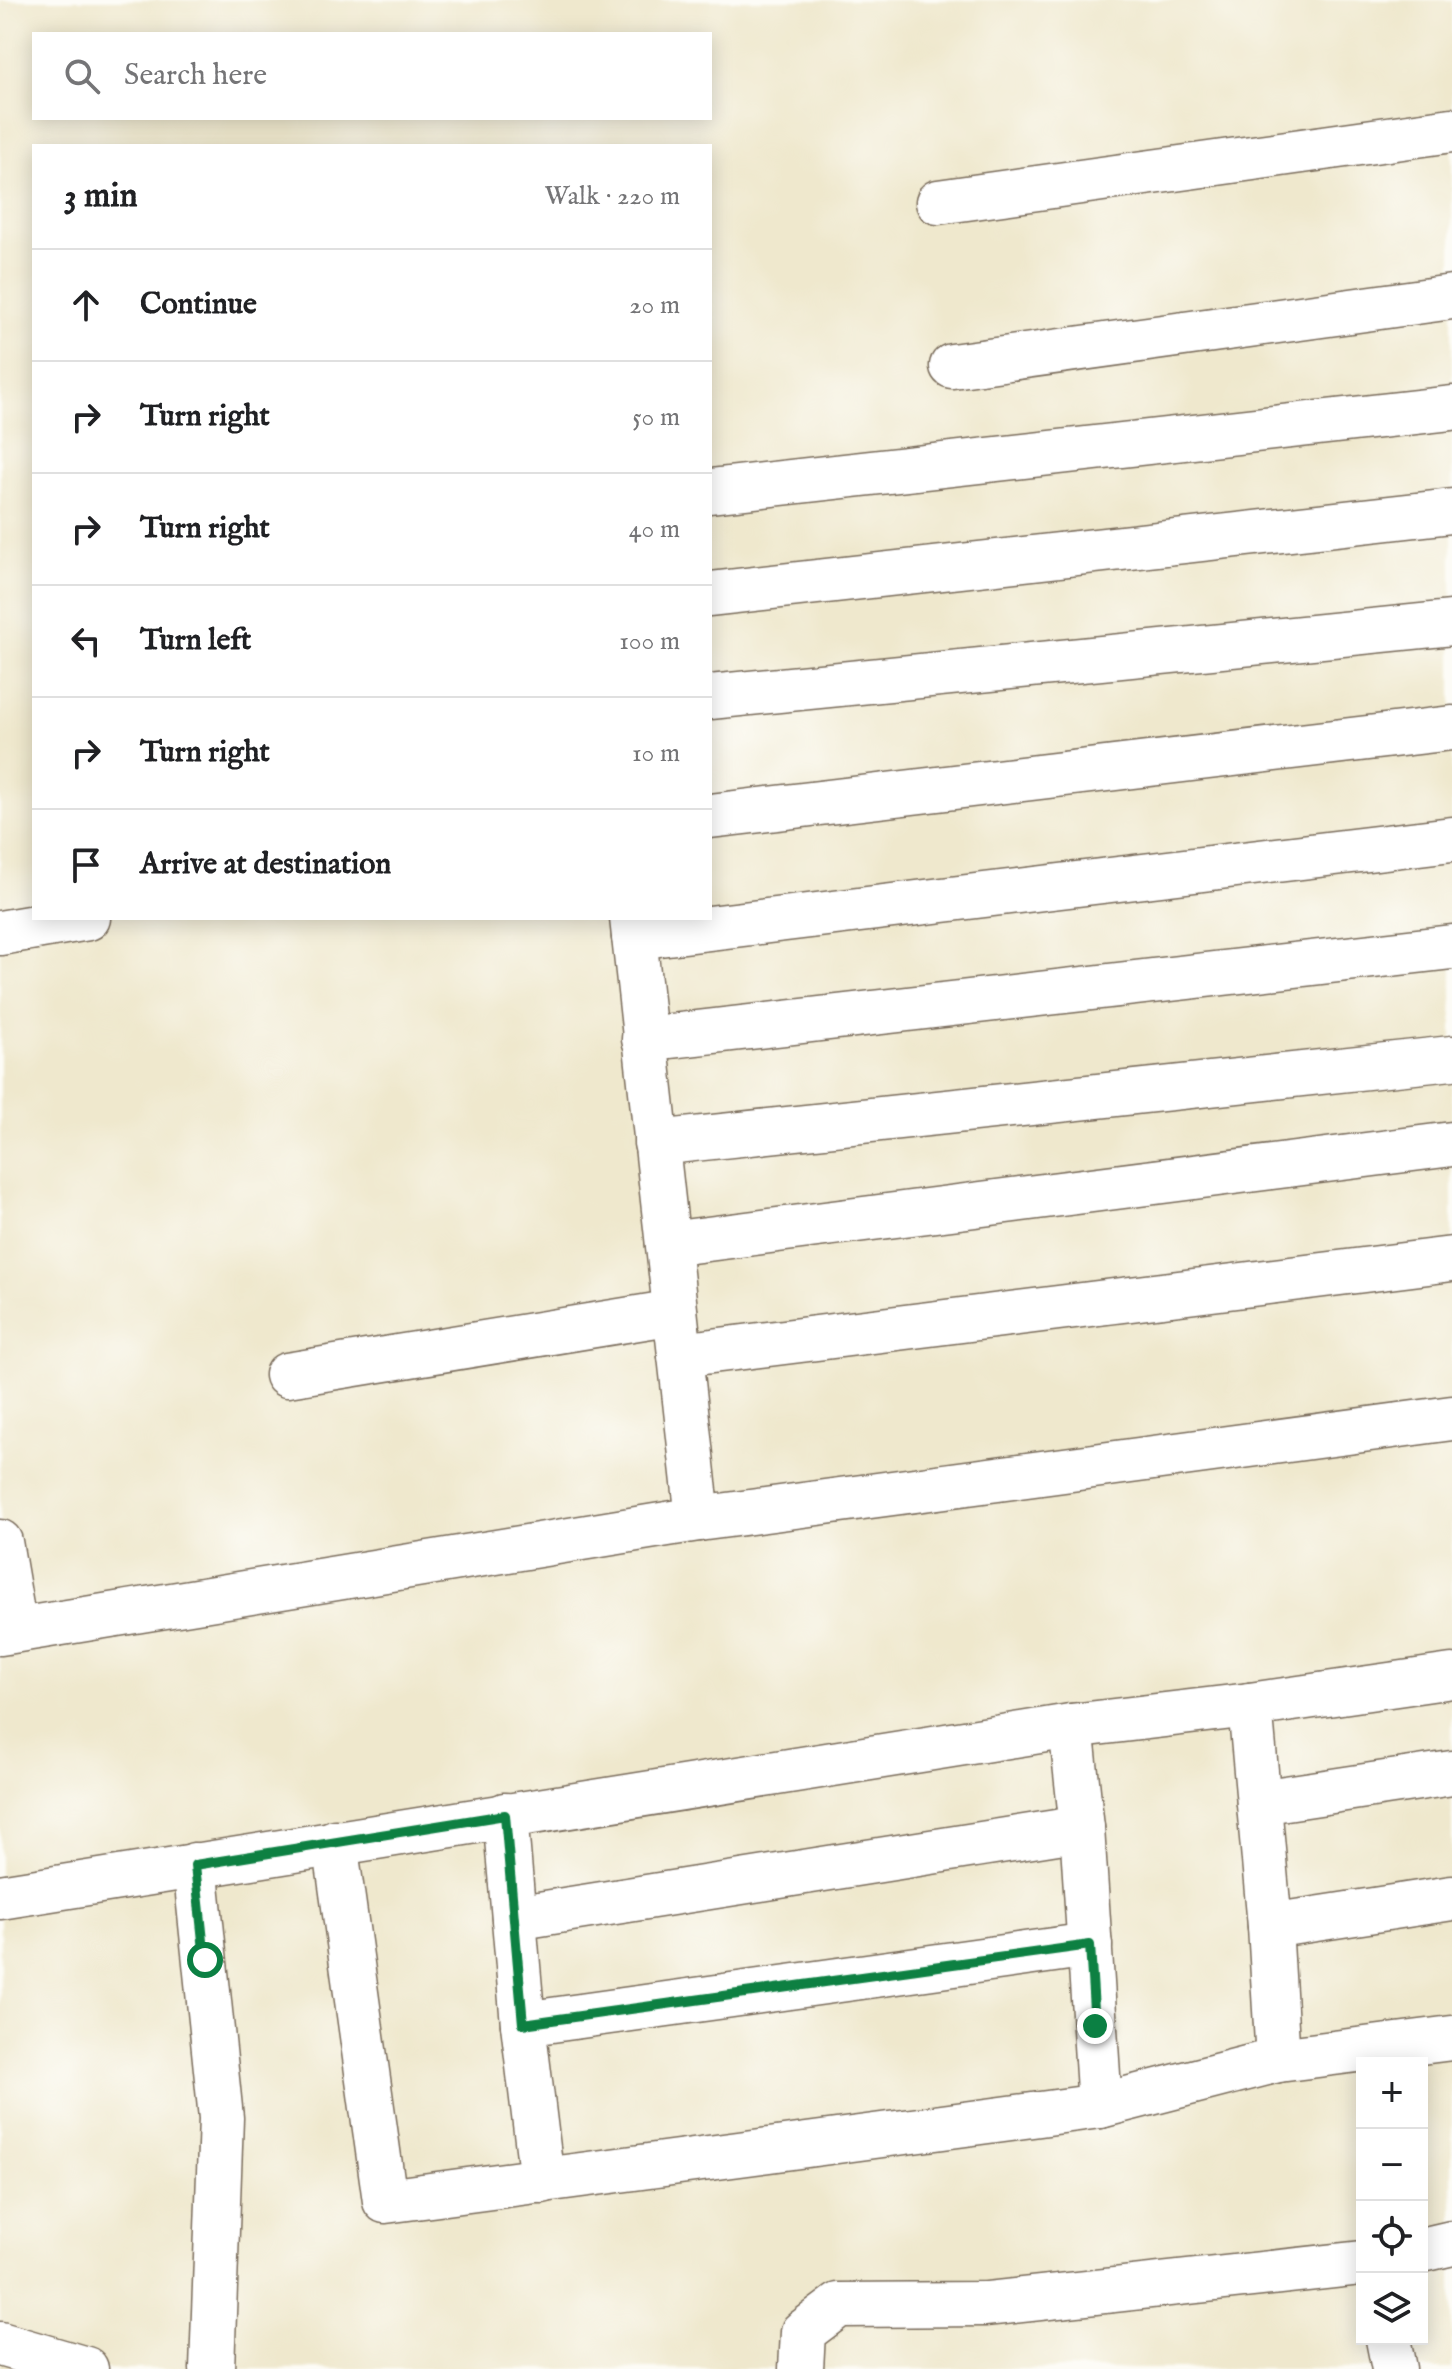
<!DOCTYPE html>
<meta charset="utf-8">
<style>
body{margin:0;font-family:"IM FELL English",serif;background:#f6f6f6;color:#202124}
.controls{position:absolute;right:24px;bottom:24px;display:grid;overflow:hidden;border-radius:0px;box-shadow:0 4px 20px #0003}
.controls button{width:72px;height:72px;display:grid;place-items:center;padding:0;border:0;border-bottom:2px solid #e0e0e0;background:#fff;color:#202124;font:40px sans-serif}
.stop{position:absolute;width:24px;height:24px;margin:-18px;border:6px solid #0b8043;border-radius:50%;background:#fff}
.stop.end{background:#0b8043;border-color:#fff;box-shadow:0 2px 8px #0008}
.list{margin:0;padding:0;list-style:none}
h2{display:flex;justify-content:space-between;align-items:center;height:104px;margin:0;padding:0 32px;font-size:34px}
h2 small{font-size:26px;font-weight:400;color:#757577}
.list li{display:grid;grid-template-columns:52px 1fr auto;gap:24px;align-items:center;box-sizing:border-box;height:112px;padding:0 32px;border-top:2px solid #e0e0e0}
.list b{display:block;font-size:30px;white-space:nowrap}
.list em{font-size:26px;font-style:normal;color:#757577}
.icon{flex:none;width:44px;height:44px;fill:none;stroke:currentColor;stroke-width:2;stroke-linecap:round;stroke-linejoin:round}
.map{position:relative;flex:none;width:1452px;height:2369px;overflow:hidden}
.search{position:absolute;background:#fff;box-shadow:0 4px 20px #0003;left:32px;top:32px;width:680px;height:88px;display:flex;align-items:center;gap:20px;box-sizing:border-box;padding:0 28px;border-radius:0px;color:#757577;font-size:30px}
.panel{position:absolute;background:#fff;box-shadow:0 4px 20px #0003;left:32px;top:144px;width:680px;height:776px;border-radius:0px}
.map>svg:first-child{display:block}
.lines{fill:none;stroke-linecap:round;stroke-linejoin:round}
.minor-casing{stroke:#7a6c5b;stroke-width:47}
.minor{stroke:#fff;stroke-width:44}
.route{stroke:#0b8043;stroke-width:10}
</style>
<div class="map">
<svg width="1452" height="2369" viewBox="0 0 1452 2369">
<rect width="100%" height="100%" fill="#fdfcf7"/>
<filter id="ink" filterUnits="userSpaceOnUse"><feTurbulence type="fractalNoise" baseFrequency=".0125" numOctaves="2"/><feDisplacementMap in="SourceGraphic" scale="16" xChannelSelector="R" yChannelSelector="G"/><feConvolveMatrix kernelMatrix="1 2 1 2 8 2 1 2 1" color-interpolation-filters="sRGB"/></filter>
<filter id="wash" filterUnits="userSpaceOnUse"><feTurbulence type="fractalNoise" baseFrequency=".006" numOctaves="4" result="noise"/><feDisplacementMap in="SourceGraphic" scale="32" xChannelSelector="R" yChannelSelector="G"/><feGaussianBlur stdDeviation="1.8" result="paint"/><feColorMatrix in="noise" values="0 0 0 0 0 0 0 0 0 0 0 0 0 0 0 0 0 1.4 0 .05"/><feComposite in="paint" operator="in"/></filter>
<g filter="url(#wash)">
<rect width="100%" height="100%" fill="#efe8cd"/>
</g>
<g filter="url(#ink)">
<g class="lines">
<g class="minor-casing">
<g id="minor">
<path d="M938,202L1452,130"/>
<path d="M952,366L1452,297"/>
<path d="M710,491L1452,408"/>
<path d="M710,594L1452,511"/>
<path d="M710,697L1452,623"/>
<path d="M710,816L1452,728"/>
<path d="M632,918L698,1519L1452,1418"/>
<path d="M0,933L88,918"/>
<path d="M634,937L1452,839"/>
<path d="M644,1039L1452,947"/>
<path d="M656,1143L1452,1058"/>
<path d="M668,1244L1452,1144"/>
<path d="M680,1355L1452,1259"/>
<path d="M287,1375L675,1312"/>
<path d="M0,1542L15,1630"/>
<path d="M0,1633L698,1519"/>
<path d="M1250,1705L1270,1926L1278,2060"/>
<path d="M1071,1726L1082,1828L1100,2106"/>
<path d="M1259,1802L1452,1773"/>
<path d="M505,1815L523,2024L542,2181"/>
<path d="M335,1842L385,2201L1100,2106L1278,2060L1452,2038"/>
<path d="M195,1865L221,2118L212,2369"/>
<path d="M0,1897L1071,1726L1250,1705L1452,1676"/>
<path d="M514,1918L1082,1828"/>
<path d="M1270,1926L1452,1898"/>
<path d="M523,2024L1090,1945"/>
<path d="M1422,2250L1452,2243"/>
<path d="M1388,2339L1394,2369"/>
<path d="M0,2344L86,2369"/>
<path d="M801,2369L803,2332L839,2305L986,2304L1362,2263"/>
</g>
</g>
<use href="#minor" class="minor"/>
</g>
</g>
<g class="lines" filter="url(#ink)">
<path class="route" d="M205,1960L195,1865L505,1815L523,2024L1090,1945L1095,2026"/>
</g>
</svg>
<div class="controls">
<button>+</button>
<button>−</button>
<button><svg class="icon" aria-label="locate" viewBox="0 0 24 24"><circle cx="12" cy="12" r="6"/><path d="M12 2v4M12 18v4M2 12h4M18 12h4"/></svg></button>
<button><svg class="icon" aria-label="layers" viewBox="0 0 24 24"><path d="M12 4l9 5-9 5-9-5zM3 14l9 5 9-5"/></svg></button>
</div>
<div class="stop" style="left:205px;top:1960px"></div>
<div class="stop end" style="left:1095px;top:2026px"></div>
<div class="search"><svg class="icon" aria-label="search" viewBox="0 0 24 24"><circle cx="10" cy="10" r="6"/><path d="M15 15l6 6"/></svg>Search here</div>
<section class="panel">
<h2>3 min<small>Walk · 220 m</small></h2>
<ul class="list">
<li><svg class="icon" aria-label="ahead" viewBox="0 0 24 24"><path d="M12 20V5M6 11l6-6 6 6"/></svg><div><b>Continue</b></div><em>20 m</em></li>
<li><svg class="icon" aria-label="right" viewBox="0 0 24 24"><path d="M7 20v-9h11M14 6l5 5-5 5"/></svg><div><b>Turn right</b></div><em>50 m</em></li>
<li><svg class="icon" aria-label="right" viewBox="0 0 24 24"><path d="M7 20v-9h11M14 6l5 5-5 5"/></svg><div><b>Turn right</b></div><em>40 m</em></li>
<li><svg class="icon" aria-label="left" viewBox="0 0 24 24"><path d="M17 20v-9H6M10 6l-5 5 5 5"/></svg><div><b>Turn left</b></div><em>100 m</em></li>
<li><svg class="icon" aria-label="right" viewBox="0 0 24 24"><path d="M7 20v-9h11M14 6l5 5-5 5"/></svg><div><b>Turn right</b></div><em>10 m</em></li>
<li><svg class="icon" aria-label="arrive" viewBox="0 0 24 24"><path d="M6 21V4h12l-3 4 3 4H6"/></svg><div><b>Arrive at destination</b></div></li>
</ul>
</section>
</div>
